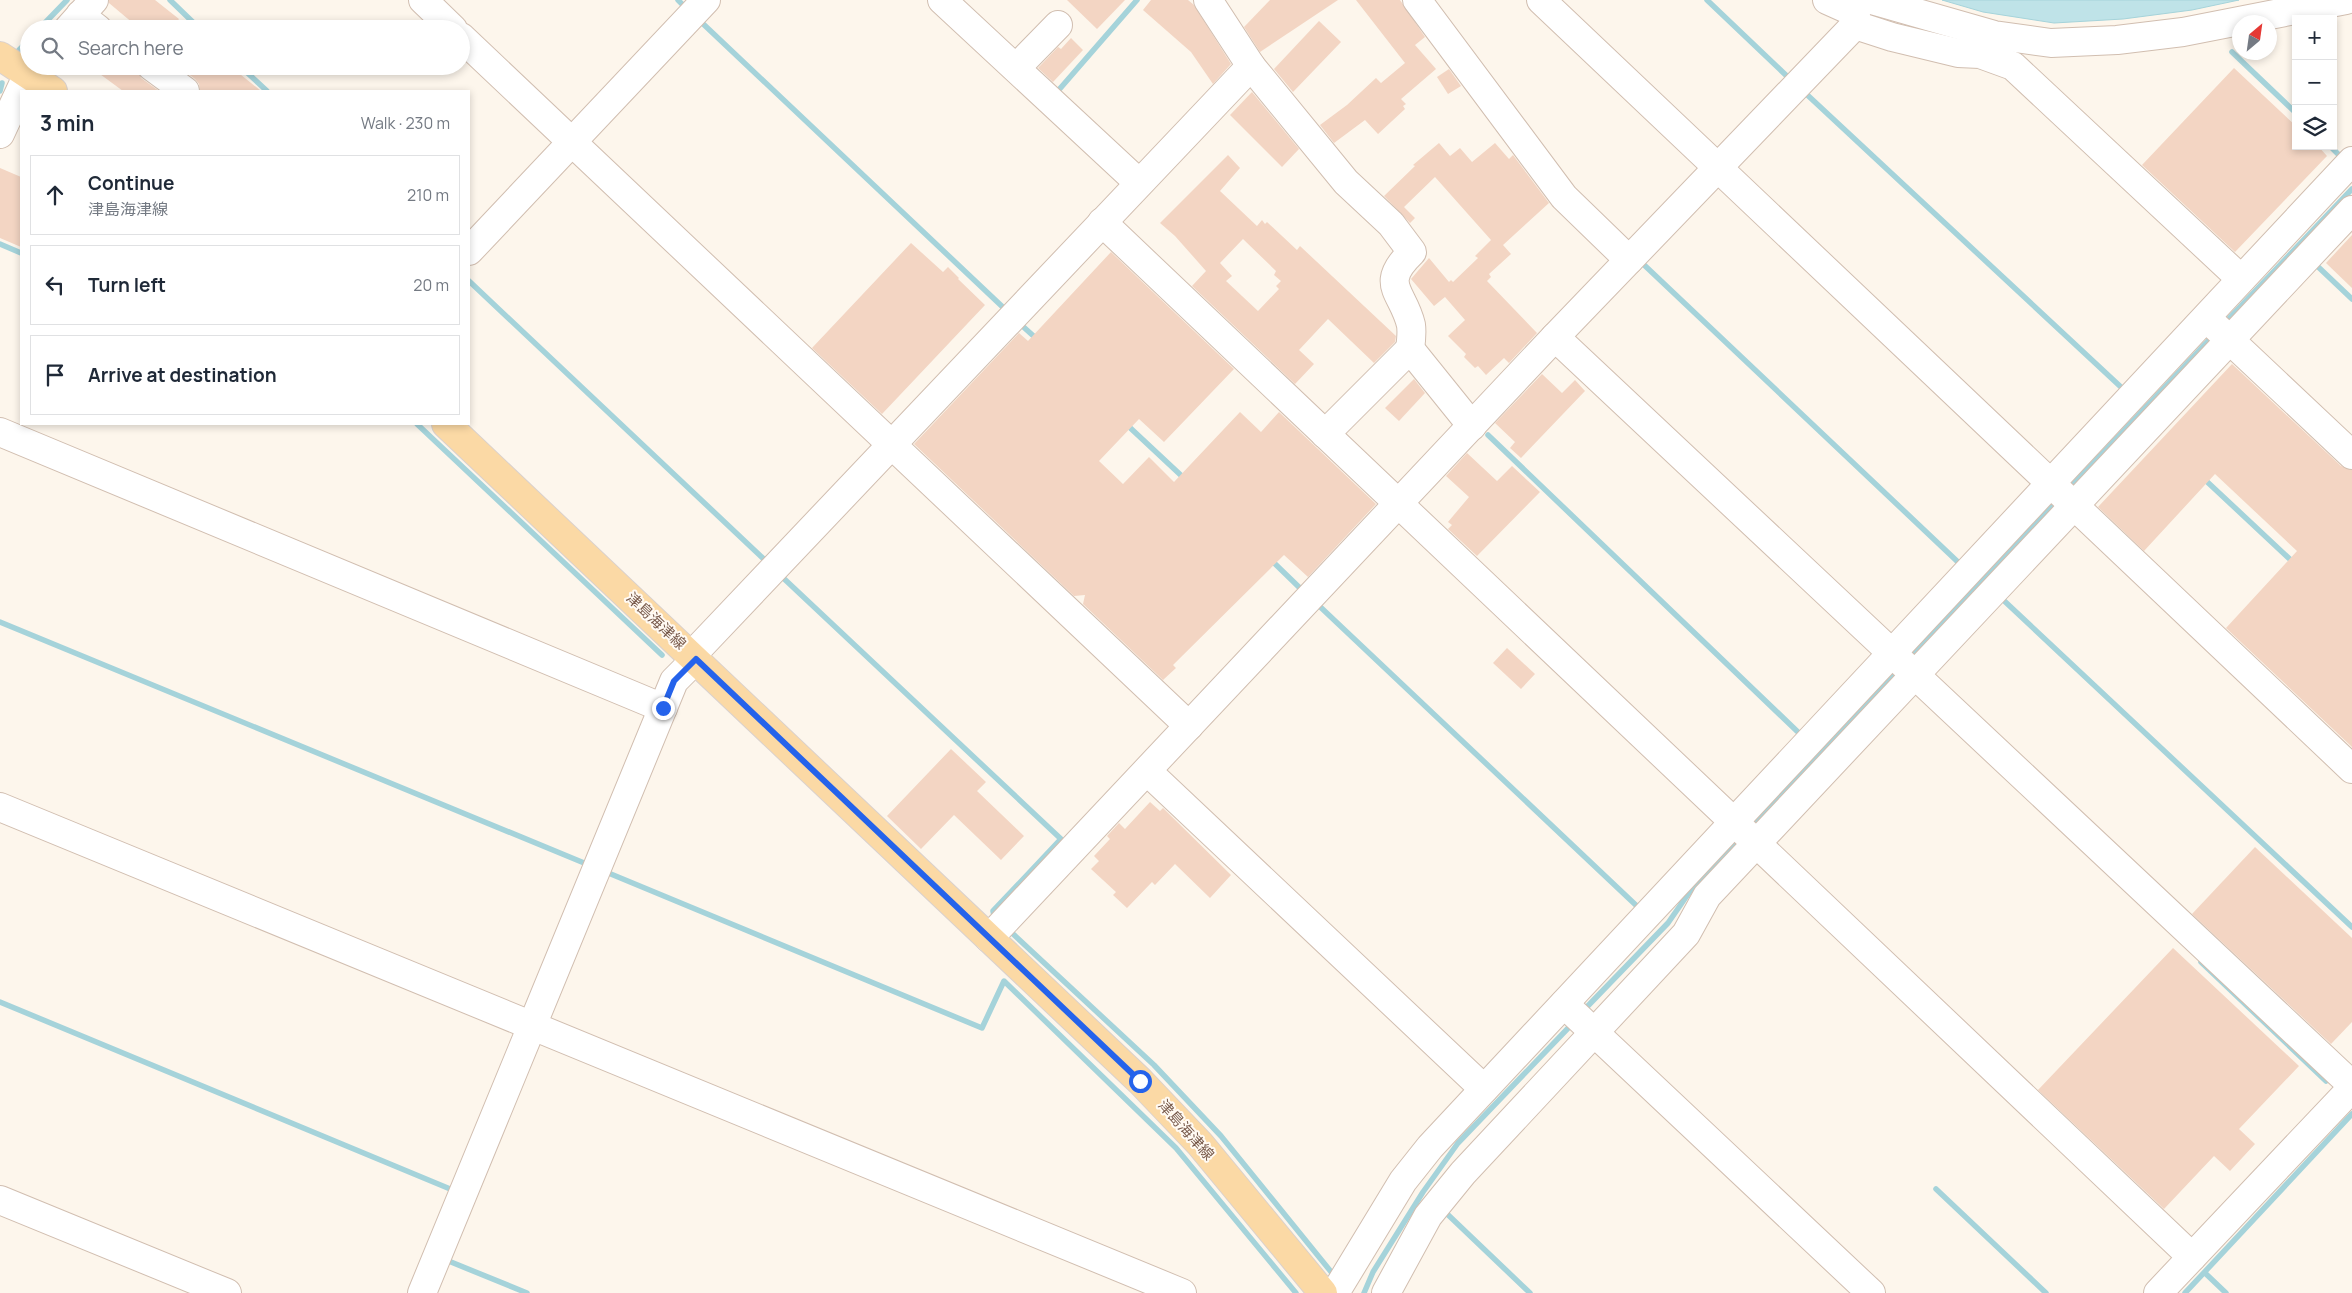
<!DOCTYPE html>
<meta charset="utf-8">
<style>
body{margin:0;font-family:Manrope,"Noto Sans JP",sans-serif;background:#f2f2f3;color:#1f2937}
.controls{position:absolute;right:15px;top:15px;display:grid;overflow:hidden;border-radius:0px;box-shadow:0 2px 8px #0003}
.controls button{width:45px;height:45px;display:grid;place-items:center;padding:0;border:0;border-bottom:1px solid #e0e1e3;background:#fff;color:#1f2937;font:25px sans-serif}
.compass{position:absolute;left:2232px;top:15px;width:45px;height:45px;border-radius:50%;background:#fff;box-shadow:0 2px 8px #0003;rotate:29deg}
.stop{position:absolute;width:15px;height:15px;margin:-11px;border:4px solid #2563eb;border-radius:50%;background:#fff}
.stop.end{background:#2563eb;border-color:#fff;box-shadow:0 1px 5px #0008}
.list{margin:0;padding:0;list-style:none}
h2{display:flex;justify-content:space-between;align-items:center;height:65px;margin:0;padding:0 20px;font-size:21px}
h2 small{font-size:16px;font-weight:400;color:#747a83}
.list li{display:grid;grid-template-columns:32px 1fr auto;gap:15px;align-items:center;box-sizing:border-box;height:80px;margin:0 10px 10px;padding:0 10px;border:1px solid #e0e1e3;border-radius:0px}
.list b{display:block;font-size:19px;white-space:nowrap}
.list p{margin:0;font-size:16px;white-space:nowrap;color:#747a83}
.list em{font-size:16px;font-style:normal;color:#747a83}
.icon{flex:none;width:28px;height:28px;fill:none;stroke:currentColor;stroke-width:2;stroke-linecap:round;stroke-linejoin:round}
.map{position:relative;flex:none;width:2352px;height:1293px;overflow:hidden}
.search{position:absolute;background:#fff;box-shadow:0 2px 8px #0003;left:20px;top:20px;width:450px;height:55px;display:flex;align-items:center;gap:12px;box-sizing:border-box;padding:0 18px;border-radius:28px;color:#747a83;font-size:19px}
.panel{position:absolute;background:#fff;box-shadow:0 2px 8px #0003;left:20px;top:90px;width:450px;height:335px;border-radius:0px}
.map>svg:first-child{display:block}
.water{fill:#bfe3e8;stroke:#a5d3da}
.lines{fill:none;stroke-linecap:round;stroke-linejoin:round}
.stream{stroke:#a5d3da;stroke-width:5.5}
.building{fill:#f3d5c3;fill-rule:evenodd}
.minor-casing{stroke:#d1beb0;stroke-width:30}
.major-casing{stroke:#dad1cd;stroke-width:30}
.minor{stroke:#fff;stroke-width:28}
.major{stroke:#fbd9a5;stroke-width:28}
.route{stroke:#2563eb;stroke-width:6}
.labels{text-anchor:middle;stroke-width:4;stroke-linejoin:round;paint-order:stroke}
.street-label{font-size:15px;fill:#7a5c4d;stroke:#fffaf3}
</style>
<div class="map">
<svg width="2352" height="1293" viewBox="0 0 2352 1293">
<rect width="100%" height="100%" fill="#fdf6ec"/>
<path class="water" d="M1942,0H2239L2192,10L2123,19L2054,23L1983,12Z"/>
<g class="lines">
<g class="stream">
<path d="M170,0L200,29"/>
<path d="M678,0L686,8"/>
<path d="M1707,0L1791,80"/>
<path d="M699,20L1008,312"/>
<path d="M39,29L67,0"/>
<path d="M19,50L29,40"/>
<path d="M2232,52L2296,113"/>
<path d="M240,66L267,91"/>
<path d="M1802,90L2122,388"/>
<path d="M0,91L2,83"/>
<path d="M1059,94L1057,92L1137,0"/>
<path d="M2330,146L2343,159L2341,160"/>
<path d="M0,244L21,253"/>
<path d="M1641,262L1959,563"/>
<path d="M2313,262L2352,299"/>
<path d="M469,281L768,563"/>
<path d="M1018,322L1039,341"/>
<path d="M2223,325L2352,189"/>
<path d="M1125,423L1186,480"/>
<path d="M417,424L662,655"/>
<path d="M1488,435L1800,734"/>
<path d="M2202,477L2294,563"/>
<path d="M2069,489L2213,336"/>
<path d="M1271,560L1304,592"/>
<path d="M779,574L1061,839L993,911L994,916"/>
<path d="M1999,596L2352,927"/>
<path d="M1314,601L1640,909"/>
<path d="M0,622L589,865"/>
<path d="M1909,658L2059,499"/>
<path d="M1749,827L1899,668"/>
<path d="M606,872L982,1028L1004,981L1176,1148L1296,1293"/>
<path d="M1012,933L1154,1065L1221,1136L1332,1273"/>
<path d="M2201,962L2326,1081"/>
<path d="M0,1002L455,1191"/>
<path d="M1582,1012L1668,923L1693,887L1740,837"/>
<path d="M1936,1189L2046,1293"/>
<path d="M1443,1210L1530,1293"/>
<path d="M451,1262L527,1293"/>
<path d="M2205,1273L2226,1293"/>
<path d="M1364,1293L1373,1272L1423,1192L1458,1143L1573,1023"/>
<path d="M2185,1293L2352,1114"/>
</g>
</g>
<g class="building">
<path d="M109,0H155L179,19L171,29H145L136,22L134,24L109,3Z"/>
<path d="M1067,0H1125L1097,29Z"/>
<path d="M1151,0H1188L1194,5L1231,64L1213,84L1191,52L1143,10Z"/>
<path d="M1270,0H1338L1260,52L1244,27Z"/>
<path d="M1356,0H1400L1425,37L1415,45L1436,69L1401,99L1406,104L1403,106L1405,109L1378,134L1365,120L1334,143L1320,125L1347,105L1376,78L1381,83L1405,63Z"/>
<path d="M1319,21L1341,42L1293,92L1274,69Z"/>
<path d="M1071,38L1083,50L1053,82L1038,68L1058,47L1061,49Z"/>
<path d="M89,66H136L141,78L159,91H123Z"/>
<path d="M178,66H230L261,91H200L199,84L195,79Z"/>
<path d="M2234,68L2296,126V146H2318L2327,156L2235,252L2142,165Z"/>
<path d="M1449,69L1461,86L1448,94L1437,77Z"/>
<path d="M1252,92L1299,149L1282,167L1230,115Z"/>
<path d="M1439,143L1450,156L1460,148L1472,162L1495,143L1509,159L1513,155L1549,203L1503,245L1511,254L1489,274L1491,277L1487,281L1537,333L1509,363L1504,358L1486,375L1478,366L1475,368L1464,357L1466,354L1448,336L1465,320L1445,297L1434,306L1411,279L1429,258L1449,282L1451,280L1453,282L1478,258L1475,256L1491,240L1435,177L1404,207L1415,218L1410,223L1384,196L1415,166L1413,165Z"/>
<path d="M1228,155L1240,168L1220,191L1257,226L1262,220L1265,224L1267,222L1297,250L1300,246L1396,336L1395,342L1374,363L1328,319L1299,350L1314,364L1295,384L1192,286L1206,271L1175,236L1160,223ZM1243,239L1276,271L1274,275L1281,281L1276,286L1279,289L1258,311L1226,281L1232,276L1220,263Z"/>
<path d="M0,168L21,177V247L0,238Z"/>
<path d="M2352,235V288L2326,263Z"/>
<path d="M911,243L943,272L948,267L959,278L958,279L985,305L882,414L812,348Z"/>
<path d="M1111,252L1234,369L1164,442L1139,419L1099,461L1123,484L1149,457L1174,482L1240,412L1261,432L1279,412L1376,504L1308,577L1284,555L1173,665L1176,668L1163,680L1083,604L1085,595L1074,596L914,444L1019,333L1028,341Z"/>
<path d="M2232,364L2341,466L2352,470V747L2226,628L2297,551L2215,474L2144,551L2098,507Z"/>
<path d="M1542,374L1562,393L1575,380L1585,391L1521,458L1510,448L1515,442L1495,423Z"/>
<path d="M1414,379L1425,393L1399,421L1385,408Z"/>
<path d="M1467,453L1497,481L1512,466L1540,492L1477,556L1448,529L1452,525L1448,522L1469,497L1446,476Z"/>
<path d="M1507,648L1535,674L1521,689L1493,663Z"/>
<path d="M951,749L986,782L977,791L1024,836L1001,860L954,815L921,849L887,816Z"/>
<path d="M1150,802L1160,811L1163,808L1231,875L1210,898L1175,864L1155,885L1152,882L1127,908L1113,895L1116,892L1091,869L1099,861L1094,856L1110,839L1107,836L1119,823L1125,829Z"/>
<path d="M2255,847L2352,938V1022L2331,1044L2192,914Z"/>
<path d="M2173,948L2299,1066L2239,1129L2255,1144L2230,1171L2214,1156L2164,1209L2038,1090Z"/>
</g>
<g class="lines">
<g class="minor-casing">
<g id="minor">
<path d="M423,0L453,29"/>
<path d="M942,0L1139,183"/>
<path d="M1208,0L1251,66L1346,182L1391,224L1412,252C1378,285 1403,291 1411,325C1412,332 1411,342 1410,349"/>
<path d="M1417,0L1564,197L1629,260"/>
<path d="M1541,0L2352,769"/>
<path d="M1827,0L1856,13L1855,25"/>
<path d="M1872,0L1994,35L2051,43L2117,40L2183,32L2346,0"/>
<path d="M80,15L98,29"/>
<path d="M68,29L94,0"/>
<path d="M461,37L1189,726"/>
<path d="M151,66L185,91"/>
<path d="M1016,68L1058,25"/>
<path d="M0,134L28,74L35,66"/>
<path d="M1102,222L2192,1257"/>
<path d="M469,251L706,0"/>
<path d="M2216,327L2352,455"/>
<path d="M1555,337L2352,1085"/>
<path d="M0,432L663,708"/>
<path d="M1325,434L1410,349L1472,426"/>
<path d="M692,655L1251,66"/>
<path d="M1147,771L1484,1089"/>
<path d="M0,807L1182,1293"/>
<path d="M989,938L1555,337L1855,25L1892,37L1958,53L1980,54L2013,66L2241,279"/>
<path d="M1564,1004L1871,1293"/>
<path d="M0,1200L227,1293"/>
<path d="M422,1293L674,681L696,659"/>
<path d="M1335,1293L1403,1181L1430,1147L2352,161"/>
<path d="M1386,1293L1428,1216L1463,1173L1686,934L1707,896L2352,210"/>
<path d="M2158,1293L2352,1088"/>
</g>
</g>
<g class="major-casing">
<g id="major">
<path d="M0,56L53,91"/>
<path d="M446,424L1140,1081L1200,1144L1323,1293"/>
</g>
</g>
<use href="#minor" class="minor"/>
<use href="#major" class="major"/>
</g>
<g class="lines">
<path class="route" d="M663,708L674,681L696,659L1140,1081"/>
</g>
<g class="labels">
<g class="street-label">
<text transform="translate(656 621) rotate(43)" y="5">津島海津線</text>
<text transform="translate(1186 1130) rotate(48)" y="5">津島海津線</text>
</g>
</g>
</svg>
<div class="controls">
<button>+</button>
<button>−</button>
<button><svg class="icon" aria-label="layers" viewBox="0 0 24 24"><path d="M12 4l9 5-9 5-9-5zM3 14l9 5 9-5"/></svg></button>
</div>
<svg class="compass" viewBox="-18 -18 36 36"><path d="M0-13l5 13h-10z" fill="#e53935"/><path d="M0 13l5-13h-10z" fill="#747a83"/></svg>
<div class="stop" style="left:1140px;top:1081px"></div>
<div class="stop end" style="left:663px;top:708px"></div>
<div class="search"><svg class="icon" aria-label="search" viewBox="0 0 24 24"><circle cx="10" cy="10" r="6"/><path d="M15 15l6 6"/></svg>Search here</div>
<section class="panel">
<h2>3 min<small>Walk · 230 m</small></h2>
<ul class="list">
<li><svg class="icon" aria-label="ahead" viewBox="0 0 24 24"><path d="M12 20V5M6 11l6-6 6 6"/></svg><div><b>Continue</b><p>津島海津線</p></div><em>210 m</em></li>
<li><svg class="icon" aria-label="left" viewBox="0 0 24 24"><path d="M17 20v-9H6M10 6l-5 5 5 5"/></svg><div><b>Turn left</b></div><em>20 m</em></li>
<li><svg class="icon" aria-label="arrive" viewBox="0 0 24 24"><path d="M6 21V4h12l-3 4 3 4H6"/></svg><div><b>Arrive at destination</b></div></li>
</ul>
</section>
</div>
